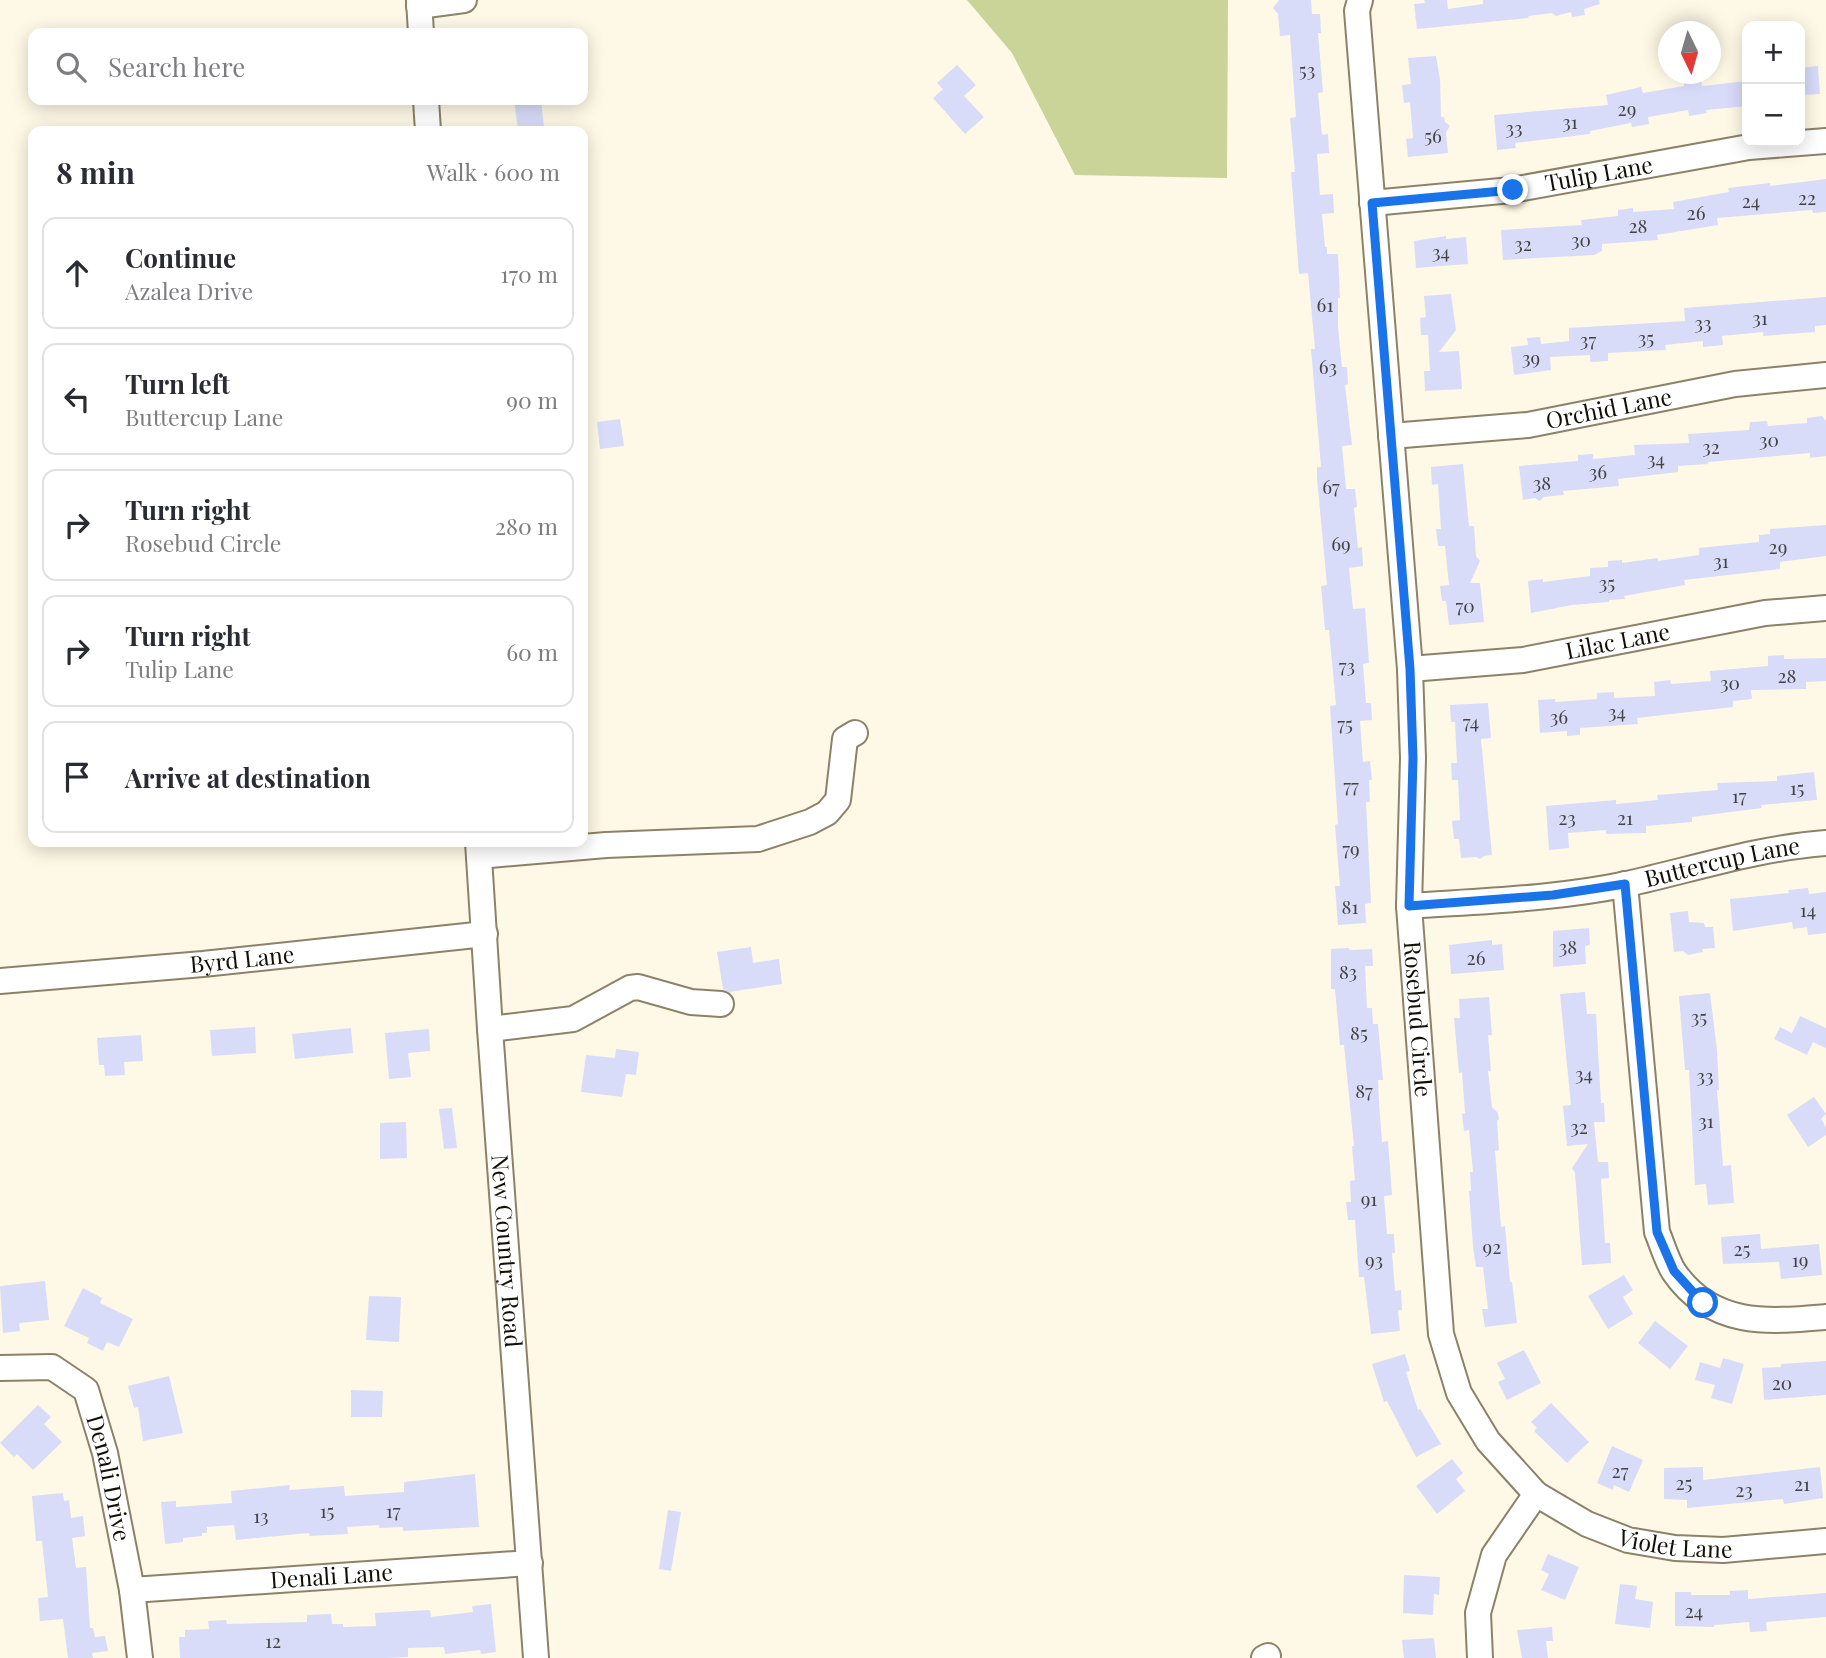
<!DOCTYPE html>
<meta charset="utf-8">
<style>
body{margin:0;font-family:"Playfair Display",serif;background:#f2f2f3;color:#2b2b33}
.controls{position:absolute;right:21px;top:21px;display:grid;overflow:hidden;border-radius:14px;box-shadow:0 4px 18px #0003}
.controls button{width:63px;height:63px;display:grid;place-items:center;padding:0;border:0;border-bottom:2px solid #e1e1e2;background:#fff;color:#2b2b33;font:35px sans-serif}
.compass{position:absolute;left:1658px;top:21px;width:63px;height:63px;border-radius:50%;background:#fff;box-shadow:0 4px 18px #0003;rotate:175deg}
.stop{position:absolute;width:21px;height:21px;margin:-16px;border:5px solid #1a73e8;border-radius:50%;background:#fff}
.stop.end{background:#1a73e8;border-color:#fff;box-shadow:0 2px 7px #0008}
.list{margin:0;padding:0;list-style:none}
h2{display:flex;justify-content:space-between;align-items:center;height:91px;margin:0;padding:0 28px;font-size:30px}
h2 small{font-size:23px;font-weight:400;color:#7c7c81}
.list li{display:grid;grid-template-columns:46px 1fr auto;gap:21px;align-items:center;box-sizing:border-box;height:112px;margin:0 14px 14px;padding:0 14px;border:2px solid #e1e1e2;border-radius:14px}
.list b{display:block;font-size:26px;white-space:nowrap}
.list p{margin:0;font-size:23px;white-space:nowrap;color:#7c7c81}
.list em{font-size:23px;font-style:normal;color:#7c7c81}
.icon{flex:none;width:38px;height:38px;fill:none;stroke:currentColor;stroke-width:2;stroke-linecap:round;stroke-linejoin:round}
.map{position:relative;flex:none;width:1826px;height:1658px;overflow:hidden}
.search{position:absolute;background:#fff;box-shadow:0 4px 18px #0003;left:28px;top:28px;width:560px;height:77px;display:flex;align-items:center;gap:18px;box-sizing:border-box;padding:0 24px;border-radius:14px;color:#7c7c81;font-size:26px}
.panel{position:absolute;background:#fff;box-shadow:0 4px 18px #0003;left:28px;top:126px;width:560px;height:721px;border-radius:14px}
.map>svg:first-child{display:block}
.green{fill:#cad398}
.building{fill:#d9dcf9}
.lines{fill:none;stroke-linecap:round;stroke-linejoin:round}
.minor-casing{stroke:#8c8268;stroke-width:28}
.minor{stroke:#fff;stroke-width:24}
.route{stroke:#1a73e8;stroke-width:9}
.labels{text-anchor:middle;stroke-width:5;stroke-linejoin:round;paint-order:stroke}
.number-label{font-size:19px;fill:#444242}
.street-label{font-size:23px;fill:#120f05;stroke:#fef8e6}
</style>
<div class="map">
<svg width="1826" height="1658" viewBox="0 0 1826 1658">
<rect width="100%" height="100%" fill="#fef8e6"/>
<path class="green" d="M967,0H1228L1227,178L1075,175L1012,53Z"/>
<g class="building">
<path d="M1279,0H1311L1312,14H1320L1321,33H1318L1323,92L1318,93L1322,135L1328,134L1329,153L1317,154L1320,195L1333,194L1334,213L1322,214L1325,247H1327V254H1338L1340,298H1338V327L1342,367H1347L1348,384L1345,385L1352,445L1342,446L1346,489H1355L1357,507L1354,508L1358,548L1362,547L1363,566L1349,568L1353,609L1365,608L1369,663L1363,664L1366,703H1371L1372,720L1360,721L1363,762L1370,761L1372,780H1369L1370,802H1366L1371,903L1365,904L1366,923L1338,925L1335,886H1340L1335,825L1338,824L1330,706L1336,705L1329,630H1325L1321,586L1327,585L1317,478V467H1321L1311,349H1315L1308,273L1299,274L1291,172H1295L1290,118L1296,117L1290,35L1280,36L1278,14L1273,8Z"/>
<path d="M1424,0H1447L1448,9L1483,4V0H1599L1600,4L1584,9L1585,15L1572,17L1571,12L1556,16L1552,13L1528,16L1529,18L1417,29L1414,4L1425,3Z"/>
<path d="M1436,56L1440,79L1441,117H1444L1445,122L1450,126L1446,132L1448,153L1408,157L1406,139L1413,138L1410,102L1404,103L1402,85L1411,84L1408,58Z"/>
<path d="M957,65L976,85L964,96L984,117L965,134L933,98L943,89L937,83Z"/>
<path d="M1818,66L1820,94L1804,95V92L1800,93V68Z"/>
<path d="M1701,80L1702,86L1747,81V106L1706,110L1707,113L1689,116L1688,110L1648,117L1649,124L1632,127L1631,123L1590,131V134L1515,143L1516,148L1497,150L1494,115L1608,105L1606,95L1641,87L1643,93L1684,86V82Z"/>
<path d="M514,100H541L544,127L518,130Z"/>
<path d="M1826,179V212L1813,213L1812,210L1717,218L1718,225L1657,235L1658,240L1602,244V251L1594,255L1503,260L1501,230L1582,225L1581,220L1618,216V210L1633,208V212L1674,209L1673,202L1729,192L1728,188L1770,183V186Z"/>
<path d="M1446,236V239L1466,237L1468,264L1416,268L1414,241Z"/>
<path d="M1451,294L1456,330L1439,352L1459,351L1462,389L1425,391L1424,371H1430L1428,335H1421L1420,318L1426,317L1424,296Z"/>
<path d="M1826,297V325L1815,326V332L1763,336V332L1722,336L1723,345L1703,347V341L1665,345L1666,350L1608,353V361L1590,362V355L1550,357L1551,370L1514,375L1511,347L1528,345L1527,338L1540,337L1541,344L1569,341V328L1685,321L1684,308Z"/>
<path d="M1822,416L1826,421V456L1810,458V453L1708,462V464L1678,466V472L1618,479L1619,486L1563,491L1564,495L1544,497L1540,501L1535,498L1523,500L1519,466L1578,461V455L1593,454V459L1635,455L1634,445L1689,443L1688,434L1749,430L1750,422L1767,421L1768,426L1807,423V418Z"/>
<path d="M620,419L624,446L600,449L597,422Z"/>
<path d="M1463,464L1469,526H1474L1476,556L1480,561L1470,583H1480L1484,622L1449,625L1446,601H1442L1440,586L1449,585L1445,546H1438L1436,529H1441L1438,484L1432,485L1431,467Z"/>
<path d="M1826,525V556L1780,562V569L1684,580L1685,585L1624,596L1625,599L1609,600V602L1572,605L1531,613L1528,581L1543,579V582L1590,576V568L1608,567V561L1622,560V563L1658,558V561L1699,555V548L1759,542V535L1770,534V529Z"/>
<path d="M1784,655V659L1826,658V681L1806,682V689L1751,690L1752,699L1733,701V707L1637,718L1638,724L1580,728V735L1567,736V731L1540,733L1538,700L1555,699V702L1597,699V693L1614,692V698L1655,696L1654,682L1670,680L1671,684L1711,681L1710,671L1768,666V656Z"/>
<path d="M1488,703L1491,738L1481,739L1492,855L1484,856L1480,859L1476,857L1461,858L1459,839H1454L1452,821L1460,820L1458,780H1452L1451,763H1457L1455,722H1451L1450,705Z"/>
<path d="M1814,772L1817,800L1761,805L1762,808L1692,817V822L1646,826V833L1606,834V830L1568,833L1569,848L1549,850L1546,806L1616,800V804L1658,800L1657,795L1718,790L1717,783L1777,781V776Z"/>
<path d="M1808,888L1809,894L1826,892V933L1808,935L1807,927L1793,929L1792,922L1733,931L1730,899L1789,893L1788,890Z"/>
<path d="M1688,911L1689,922L1704,923L1705,927H1713L1715,948L1702,949L1703,952L1688,955L1683,951L1674,952L1670,913Z"/>
<path d="M1589,928L1590,945L1585,946L1586,964L1553,967V931Z"/>
<path d="M1492,940V945L1502,944L1504,970L1451,974L1449,945Z"/>
<path d="M751,947L753,963L779,959L782,984L729,992L723,989L717,952Z"/>
<path d="M1349,948V950L1372,949L1373,966H1365L1367,1008H1372L1373,1024H1378L1383,1080H1378L1379,1102L1382,1142L1388,1141L1392,1195L1384,1196L1387,1234H1394L1395,1253H1392L1395,1291L1401,1290L1402,1310H1398L1400,1331L1371,1334L1364,1277H1359L1355,1220H1348L1346,1202H1351L1350,1181L1355,1180L1352,1146H1354L1344,1045H1340L1335,989H1331V949Z"/>
<path d="M1585,992L1587,1014H1596L1601,1103H1604L1605,1122H1594L1598,1162H1608L1609,1178L1601,1179L1605,1243H1610L1611,1263L1582,1265L1575,1173L1572,1168L1588,1144L1567,1146L1563,1106L1571,1105L1560,994Z"/>
<path d="M1710,993L1717,1050L1719,1090H1717L1723,1166L1731,1165L1734,1203L1708,1205L1706,1184L1695,1185L1689,1070H1685L1679,996Z"/>
<path d="M1489,997L1492,1035H1488L1491,1071H1488L1492,1107L1498,1113L1499,1119L1497,1121L1499,1150L1495,1151L1501,1227L1505,1226L1510,1282H1512L1517,1323L1485,1327L1482,1309H1488L1483,1267H1476L1473,1247L1469,1191H1471L1470,1172H1473L1469,1130L1464,1131L1462,1114L1465,1113L1462,1072L1459,1073L1454,1018H1460L1459,999Z"/>
<path d="M1800,1016L1826,1028V1048L1813,1042L1807,1055L1774,1039L1780,1027L1792,1033Z"/>
<path d="M255,1027L256,1053L212,1056L210,1030Z"/>
<path d="M351,1028L353,1053L295,1059L292,1034Z"/>
<path d="M429,1029L430,1051L408,1053L411,1077L389,1079L385,1033Z"/>
<path d="M141,1035L143,1061L124,1062L125,1075L105,1076L104,1065H99L97,1038Z"/>
<path d="M616,1049L639,1052L636,1075L626,1074L622,1097L581,1092L586,1055L615,1058Z"/>
<path d="M1814,1097L1826,1114L1821,1119L1826,1127V1135L1808,1147L1787,1115Z"/>
<path d="M452,1108L457,1148L444,1149L439,1109Z"/>
<path d="M406,1122L407,1158L380,1159V1123Z"/>
<path d="M1760,1234L1761,1249L1819,1244L1822,1275L1781,1279L1779,1262L1723,1264L1721,1237Z"/>
<path d="M1624,1275L1633,1290L1623,1297L1633,1314L1608,1329L1588,1296Z"/>
<path d="M45,1281L49,1320L19,1323L20,1331L3,1333L0,1286Z"/>
<path d="M83,1288L102,1298L100,1303L133,1319L119,1347L107,1342L103,1351L87,1343L89,1338L64,1326Z"/>
<path d="M369,1296L401,1297L399,1342L366,1340Z"/>
<path d="M1655,1321L1688,1346L1670,1369L1638,1343Z"/>
<path d="M1524,1350L1541,1383L1507,1400L1498,1382L1505,1379L1497,1363Z"/>
<path d="M1405,1354L1410,1371L1406,1372L1418,1410L1420,1409L1441,1444L1416,1457L1387,1401L1384,1402L1372,1364Z"/>
<path d="M1723,1358L1744,1364L1732,1404L1711,1398L1715,1385L1695,1380L1700,1362L1720,1368Z"/>
<path d="M1826,1361V1395L1764,1400L1762,1368L1781,1367V1364Z"/>
<path d="M169,1376L183,1433L143,1441L138,1407L134,1408L128,1386Z"/>
<path d="M351,1390L383,1391L382,1417H351Z"/>
<path d="M1551,1403L1589,1442L1567,1463L1534,1431L1537,1428L1531,1422Z"/>
<path d="M38,1405L51,1417L44,1424L62,1442L33,1470L17,1454L14,1457L0,1443Z"/>
<path d="M1612,1446L1643,1460L1629,1492L1614,1485L1613,1490L1597,1483Z"/>
<path d="M1452,1459L1463,1473L1456,1479L1465,1491L1437,1514L1416,1486Z"/>
<path d="M1703,1467V1480L1820,1467L1823,1498L1784,1504L1783,1499L1687,1508V1500L1664,1499V1468Z"/>
<path d="M475,1474L479,1527L403,1531V1527L379,1528V1525L347,1527L348,1534L310,1536L309,1533L236,1540L234,1525L207,1527V1533H202V1536L183,1538V1542L165,1544L161,1502L176,1501V1507L232,1503L231,1491L290,1485L289,1490L344,1486L345,1496L404,1492V1482Z"/>
<path d="M63,1493L64,1501L69,1500L71,1518L83,1516L85,1536L72,1538L76,1568L86,1567L90,1628H93L95,1637L105,1636L108,1651L92,1653L93,1658H68L63,1619L40,1621L38,1598L48,1597L42,1541H36L32,1496Z"/>
<path d="M668,1510L681,1512L671,1571L659,1569Z"/>
<path d="M1548,1554L1579,1567L1565,1600L1541,1590L1549,1574L1541,1570Z"/>
<path d="M1404,1575L1440,1577L1439,1595L1434,1594L1433,1615L1403,1613Z"/>
<path d="M1620,1584L1637,1586L1635,1599L1653,1602L1650,1628L1615,1624Z"/>
<path d="M1748,1590V1599L1826,1593V1617L1766,1622L1767,1631L1750,1632L1749,1622L1714,1625V1627L1675,1626V1592H1691V1595H1730V1591Z"/>
<path d="M491,1604L496,1652L481,1654L480,1650L445,1654L444,1647L408,1648V1657L385,1658H180L179,1637H185V1630L209,1629L208,1621L226,1620L227,1624L307,1622V1615L331,1614L332,1624H343V1627L376,1626L375,1613L430,1610L431,1617L473,1612L472,1606Z"/>
<path d="M1552,1627L1553,1641H1546L1548,1658H1522L1517,1630Z"/>
<path d="M1434,1638L1436,1658H1404L1402,1640Z"/>
</g>
<g class="lines">
<g class="minor-casing">
<g id="minor">
<path d="M419,0L421,33"/>
<path id="s1" d="M1360,0L1357,11L1410,669L1413,758L1409,906L1441,1334L1459,1393L1488,1441L1536,1494L1587,1524L1628,1540L1675,1548L1723,1550L1826,1541"/>
<path d="M419,6L464,0"/>
<path d="M426,100L428,131"/>
<path id="s2" d="M1372,203L1512,190L1749,147L1826,141"/>
<path id="s3" d="M1391,436L1528,425L1735,384L1826,375"/>
<path id="s4" d="M1410,669L1523,660L1765,613L1826,608"/>
<path id="s5" d="M478,842L490,1029L536,1658"/>
<path d="M479,856L606,845L758,839L810,822L827,813L838,800L845,739L855,733"/>
<path d="M1625,884L1657,1232C1662,1244 1667,1261 1674,1272C1712,1327 1767,1322 1826,1317"/>
<path id="s6" d="M1409,906C1482,901 1556,899 1627,884C1694,869 1758,848 1826,843"/>
<path id="s7" d="M0,981L203,964L485,934"/>
<path d="M490,1029L573,1019L630,988L638,987L691,1002L721,1004"/>
<path id="s8" d="M0,1368L52,1367L86,1390L105,1453L132,1590L140,1658"/>
<path id="s9" d="M132,1590L530,1563"/>
<path d="M1264,1658L1268,1656"/>
<path d="M1480,1658L1478,1613L1494,1555L1536,1494"/>
</g>
</g>
<use href="#minor" class="minor"/>
</g>
<g class="lines">
<path class="route" d="M1513,190L1372,203L1410,669L1413,758L1409,906L1553,895L1625,884L1657,1232L1674,1271L1703,1303"/>
</g>
<g class="labels">
<g class="number-label">
<text x="1307" y="77">53</text>
<text x="1627" y="116">29</text>
<text x="1570" y="129">31</text>
<text x="1514" y="135">33</text>
<text x="1433" y="143">56</text>
<text x="1807" y="205">22</text>
<text x="1751" y="208">24</text>
<text x="1696" y="220">26</text>
<text x="1638" y="233">28</text>
<text x="1581" y="247">30</text>
<text x="1523" y="251">32</text>
<text x="1441" y="259">34</text>
<text x="1325" y="312">61</text>
<text x="1760" y="325">31</text>
<text x="1703" y="330">33</text>
<text x="1646" y="345">35</text>
<text x="1588" y="347">37</text>
<text x="1531" y="365">39</text>
<text x="1328" y="374">63</text>
<text x="1769" y="447">30</text>
<text x="1711" y="454">32</text>
<text x="1656" y="466">34</text>
<text x="1598" y="479">36</text>
<text x="1542" y="490">38</text>
<text x="1331" y="494">67</text>
<text x="1341" y="551">69</text>
<text x="1778" y="554">29</text>
<text x="1721" y="568">31</text>
<text x="1607" y="590">35</text>
<text x="1465" y="613">70</text>
<text x="1347" y="673">73</text>
<text x="1787" y="683">28</text>
<text x="1730" y="690">30</text>
<text x="1617" y="719">34</text>
<text x="1559" y="724">36</text>
<text x="1471" y="729">74</text>
<text x="1345" y="731">75</text>
<text x="1351" y="793">77</text>
<text x="1797" y="795">15</text>
<text x="1739" y="803">17</text>
<text x="1567" y="825">23</text>
<text x="1625" y="825">21</text>
<text x="1351" y="856">79</text>
<text x="1350" y="914">81</text>
<text x="1808" y="917">14</text>
<text x="1568" y="954">38</text>
<text x="1476" y="965">26</text>
<text x="1348" y="979">83</text>
<text x="1699" y="1024">35</text>
<text x="1359" y="1040">85</text>
<text x="1584" y="1081">34</text>
<text x="1705" y="1083">33</text>
<text x="1364" y="1098">87</text>
<text x="1706" y="1128">31</text>
<text x="1579" y="1134">32</text>
<text x="1369" y="1206">91</text>
<text x="1492" y="1254">92</text>
<text x="1742" y="1256">25</text>
<text x="1374" y="1267">93</text>
<text x="1800" y="1267">19</text>
<text x="1782" y="1390">20</text>
<text x="1620" y="1478">27</text>
<text x="1684" y="1490">25</text>
<text x="1802" y="1491">21</text>
<text x="1744" y="1497">23</text>
<text x="327" y="1518">15</text>
<text x="393" y="1518">17</text>
<text x="261" y="1523">13</text>
<text x="1694" y="1618">24</text>
<text x="273" y="1648">12</text>
</g>
<g class="street-label">
<text dy="8" stroke="none"><textPath href="#s2" startOffset="229">Tulip Lane</textPath></text>
<text dy="8" stroke="none"><textPath href="#s3" startOffset="220">Orchid Lane</textPath></text>
<text dy="8" stroke="none"><textPath href="#s4" startOffset="210">Lilac Lane</textPath></text>
<text dy="8" stroke="none"><textPath href="#s6" startOffset="317">Buttercup Lane</textPath></text>
<text dy="8" stroke="none"><textPath href="#s7" startOffset="243">Byrd Lane</textPath></text>
<text dy="8" stroke="none"><textPath href="#s1" startOffset="1022">Rosebud Circle</textPath></text>
<text dy="8" stroke="none"><textPath href="#s5" startOffset="410">New Country Road</textPath></text>
<text dy="8" stroke="none"><textPath href="#s8" startOffset="184">Denali Drive</textPath></text>
<text dy="8" stroke="none"><textPath href="#s1" startOffset="1678">Violet Lane</textPath></text>
<text dy="8" stroke="none"><textPath href="#s9" startOffset="200">Denali Lane</textPath></text>
</g>
</g>
</svg>
<div class="controls">
<button>+</button>
<button>−</button>
</div>
<svg class="compass" viewBox="-18 -18 36 36"><path d="M0-13l5 13h-10z" fill="#e53935"/><path d="M0 13l5-13h-10z" fill="#7c7c81"/></svg>
<div class="stop" style="left:1703px;top:1303px"></div>
<div class="stop end" style="left:1513px;top:190px"></div>
<div class="search"><svg class="icon" aria-label="search" viewBox="0 0 24 24"><circle cx="10" cy="10" r="6"/><path d="M15 15l6 6"/></svg>Search here</div>
<section class="panel">
<h2>8 min<small>Walk · 600 m</small></h2>
<ul class="list">
<li><svg class="icon" aria-label="ahead" viewBox="0 0 24 24"><path d="M12 20V5M6 11l6-6 6 6"/></svg><div><b>Continue</b><p>Azalea Drive</p></div><em>170 m</em></li>
<li><svg class="icon" aria-label="left" viewBox="0 0 24 24"><path d="M17 20v-9H6M10 6l-5 5 5 5"/></svg><div><b>Turn left</b><p>Buttercup Lane</p></div><em>90 m</em></li>
<li><svg class="icon" aria-label="right" viewBox="0 0 24 24"><path d="M7 20v-9h11M14 6l5 5-5 5"/></svg><div><b>Turn right</b><p>Rosebud Circle</p></div><em>280 m</em></li>
<li><svg class="icon" aria-label="right" viewBox="0 0 24 24"><path d="M7 20v-9h11M14 6l5 5-5 5"/></svg><div><b>Turn right</b><p>Tulip Lane</p></div><em>60 m</em></li>
<li><svg class="icon" aria-label="arrive" viewBox="0 0 24 24"><path d="M6 21V4h12l-3 4 3 4H6"/></svg><div><b>Arrive at destination</b></div></li>
</ul>
</section>
</div>
